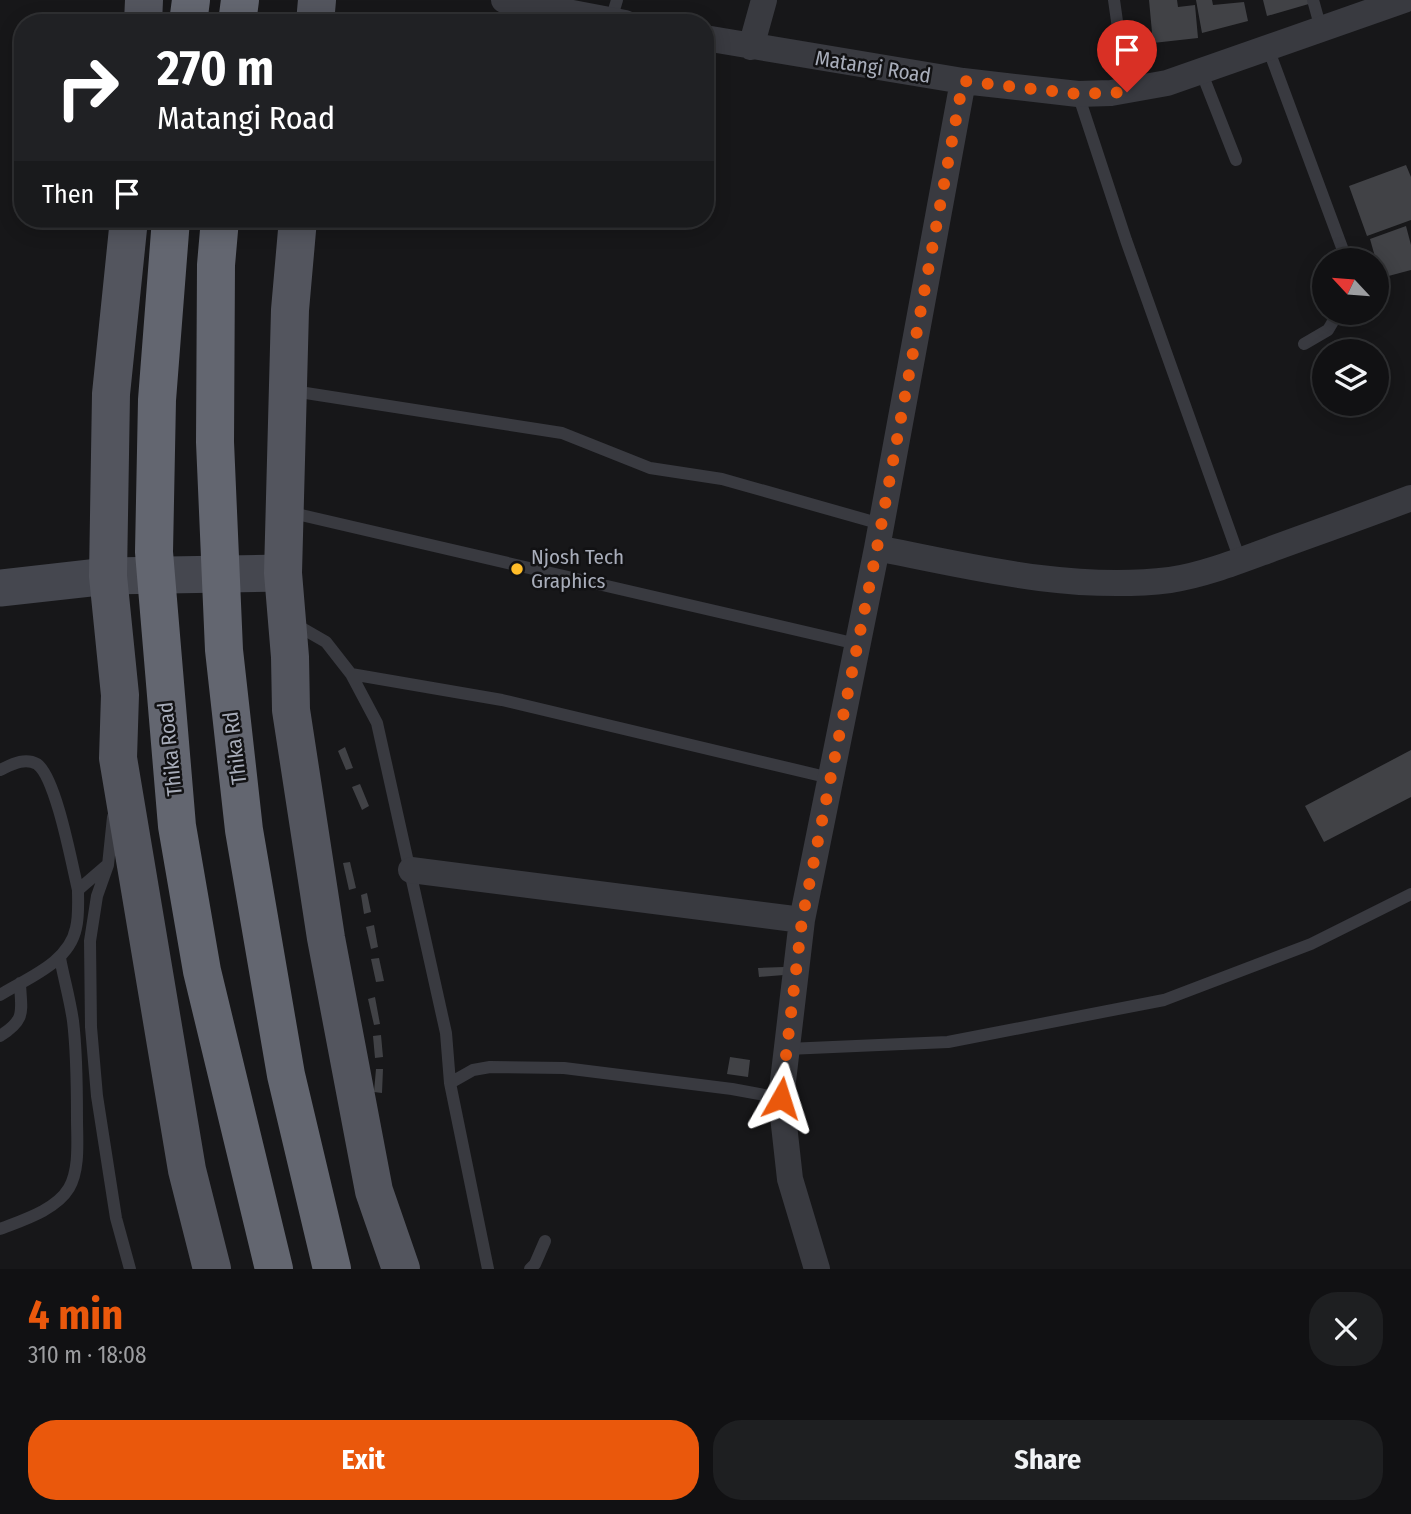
<!DOCTYPE html>
<html lang="en">
<head>
<meta charset="utf-8">
<style>
  body { margin:0; font-family:"Fira Sans Condensed",sans-serif; background:#1e1f21; color:#f1f3f6; height:100vh; display:flex; flex-direction:column; font-size:26px; white-space:nowrap }
  * { box-sizing:border-box; margin:0 }
  p { font-size:23px; color:#9c9da0 }
  .icon { flex:none; width:38px; height:38px; fill:none; stroke:currentColor; stroke-width:2; stroke-linecap:round; stroke-linejoin:round }
  .map { position:relative; height:1269px; overflow:hidden }
  .drawer { display:flex; flex-direction:column; background:#111113; flex:1 }
  .drawer>* { flex:none }
  .banner { position:absolute; left:14px; top:14px; width:700px; height:214px; border-radius:28px; box-shadow:0 4px 18px #0003,0 0 0 2px #303133; background:#202124; color:#fff; overflow:hidden }
  .needle { width:46px; rotate:296deg }
  .controls { position:absolute; left:1312px; top:248px; display:grid; gap:14px }
  .controls a { display:grid; place-items:center; width:77px; height:77px; border-radius:50%; background:#111113; box-shadow:0 4px 18px #0003,0 0 0 2px #303133; font-size:35px }
  .pin { position:absolute; display:grid; place-items:center; width:60px; height:60px; color:#fff; margin:-72px -30px; border-radius:50% 50% 50% 0; rotate:-45deg; box-shadow:0 0 7px #0007 }
  .pin .icon { rotate:45deg }
  .me { position:absolute; width:77px; margin:-38px; rotate:6deg; stroke-linejoin:round; filter:drop-shadow(0 0 5px #0008) }
  .turn { display:flex; align-items:center; gap:24px; height:147px; padding:0 28px; font-size:32px }
  .turn .icon { width:91px; height:91px; stroke-width:2.5 }
  .turn b { display:block; font-size:49px; line-height:60px }
  .then { display:flex; align-items:center; height:66px; padding:0 28px; background:#0003; gap:14px; font-size:26px }
  .round { display:grid; place-items:center; flex:none; width:74px; height:74px; border-radius:28px; background:#1e1f21 }
  .summary { display:flex; align-items:center; justify-content:space-between; height:119px; padding:0 28px }
  h1 { font-size:42px; font-weight:700; line-height:52px; color:#ea580c }
  .button { display:flex; gap:14px; margin-top:auto; padding:14px 28px }
  .button a { flex:1; height:80px; border-radius:28px; background:#ea580c; color:#fff; font-size:28px; font-weight:700; line-height:80px; text-align:center }
  .button a+a { background:#1e1f21; color:#f1f3f6 }
  .map>svg:first-child { display:block }
  .building { fill:#414246 }
  .lines { fill:none; stroke-linecap:round; stroke-linejoin:round }
  .lane { stroke:#393a40; stroke-width:12 }
  .street { stroke:#393a40; stroke-width:26 }
  .secondary { stroke:#45474f; stroke-width:37 }
  .primary { stroke:#53555e; stroke-width:38 }
  .highway { stroke:#636670; stroke-width:38 }
  .highway-bridge { stroke:#636670; stroke-width:38 }
  .route { stroke:#ea580c; stroke-width:12; stroke-dasharray:0 21.6 }
  .poi-dot { fill:#ffbd29; stroke:#121214; stroke-width:2.5 }
  .labels { text-anchor:middle; stroke-width:5; stroke-linejoin:round; paint-order:stroke }
  .street-label { font-size:21px; fill:#a8adba; stroke:#121214 }
  .poi-label { font-size:21px; fill:#a8adba; stroke:#121214; text-anchor:start }
</style>
</head>
<body>
<div class="map">
<svg width="1411" height="1269" viewBox="0 0 1411 1269">
  <rect width="100%" height="100%" fill="#171719"/>
  <!-- building -->
  <path class="building" d="M1149,0H1177L1178,7L1195,5L1198,38L1153,43Z
    M1196,0H1212L1213,5L1244,2L1248,21L1202,33Z
    M1263,0H1319V1L1267,16Z
    M1406,165L1411,177V220L1367,236L1349,186Z
    M1406,226L1411,245V270L1381,278L1370,239Z
    M345,747L353,768L346,770L338,751Z
    M1411,750V797L1324,842L1305,806Z
    M360,784L369,806L362,810L352,787Z
    M350,862L356,888L349,890L343,863Z
    M367,893L371,912L364,914L361,895Z
    M374,925L378,947L371,949L366,927Z
    M379,958L384,981L376,982L371,959Z
    M784,967V975L759,977L758,968Z
    M375,997L380,1024L374,1025L368,999Z
    M381,1035L383,1057L375,1058L373,1036Z
    M730,1057L750,1060L748,1077L727,1074Z
    M376,1069H383L382,1093L374,1092Z"/>
  <g class="lines">
    <!-- lane -->
    <path class="lane" d="M1114,0L1127,92
      M1313,0L1321,29
      M611,20L617,0
      M1268,48L1347,261
      M1201,71L1236,160
      M1078,94L1126,240L1240,560
      M1304,344L1328,330L1338,313
      M293,391L562,433L650,468L722,479L881,524
      M288,512L857,644
      M293,623L326,642L351,674L377,723L446,1033L450,1083L488,1269
      M351,674L502,700L830,778
      M0,770C11,765 24,757 37,764C56,777 72,865 78,890
      M113,817L108,865L97,896L90,941L91,1027L97,1096L116,1218L130,1269
      M0,995C27,978 69,963 76,928C79,916 78,902 78,890L107,865
      M0,1036C27,1019 21,1011 20,983
      M787,1049L948,1042L1164,1000L1311,944L1411,894
      M450,1083L473,1070L490,1067L564,1068L732,1089L781,1098
      M0,1229C23,1220 56,1210 69,1188C80,1169 77,1140 77,1119C77,1086 77,1054 73,1021C70,1000 64,979 60,958
      M530,1269L535,1264L545,1241"/>
    <!-- street -->
    <path class="street" d="M504,0L625,23
      M705,38L963,81L1078,94L1111,93L1167,83L1404,0
      M751,47L764,0
      M877,548C972,567 1072,592 1170,580C1205,575 1244,559 1277,547C1321,531 1366,515 1411,498
      M411,870L802,920
      M817,1269L790,1179L781,1098L802,920L877,548L963,81"/>
    <!-- secondary -->
    <path class="secondary" d="M0,588L108,576L283,573"/>
    <!-- primary -->
    <path class="primary" d="M143,23L144,0
      M315,23L317,0
      M129,219L111,394L108,576L120,695L118,758L187,1170L212,1269
      M298,219L290,310L283,573L290,657L291,710L326,938L374,1191L401,1269"/>
    <!-- highway -->
    <path class="highway" d="M188,23L191,0
      M237,23L240,0"/>
    <!-- highway-bridge -->
    <path class="highway-bridge" d="M171,219L157,400L154,552L177,826L202,971L274,1269
      M220,219L216,265L215,442L224,650L244,830L286,1075L332,1269"/>
  </g>
  <g class="lines">
    <!-- route -->
    <path class="route" d="M781,1098L802,920L877,548L963,81L1078,94L1127,92"/>
  </g>
  <!-- markers -->
  <circle class="poi-dot" cx="517" cy="569" r="7"/>
  <g class="labels">
    <!-- street labels -->
    <g class="street-label">
      <text transform="translate(873 67) rotate(9)" y="7">Matangi Road</text>
      <text transform="translate(235 748) rotate(-97)" y="7">Thika Rd</text>
      <text transform="translate(170 749) rotate(-96)" y="7">Thika Road</text>
    </g>
    <!-- poi labels -->
    <g class="poi-label">
      <text x="531" y="564">Njosh Tech<tspan x="531" dy="24">Graphics</tspan></text>
    </g>
  </g>
</svg>
<div class="controls">
<a><svg class="needle" viewBox="-14 -14 28 28"><path d="M0-13l5 13h-10z" fill="#e53935"/><path d="M0 13l5-13h-10z" fill="#9c9da0"/></svg></a>
<a><svg class="icon" aria-label="layers" viewBox="0 0 24 24"><path d="M12 4l9 5-9 5-9-5zM3 14l9 5 9-5"/></svg></a>
</div>
<div class="pin" style="left:1127px;top:92px;background:#d93025"><svg class="icon" aria-label="arrive" viewBox="0 0 24 24"><path d="M6 21V4h12l-3 4 3 4H6"/></svg></div>
<svg class="me" style="left:781px;top:1098px" viewBox="-20 -20 40 40"><path d="M0-17L14 15 0 8-14 15z" fill="#ea580c" stroke="#fff" stroke-width="4"/></svg>
<div class="banner">
<div class="turn"><svg class="icon" aria-label="right" viewBox="0 0 24 24"><path d="M7 20v-9h11M14 6l5 5-5 5"/></svg><div><b>270 m</b>Matangi Road</div></div>
<div class="then">Then<svg class="icon" aria-label="arrive" viewBox="0 0 24 24"><path d="M6 21V4h12l-3 4 3 4H6"/></svg></div>
</div>
</div>
<section class="drawer">
<div class="summary"><div><h1>4 min</h1><p>310 m · 18:08</p></div><a class="round"><svg class="icon" aria-label="close" viewBox="0 0 24 24"><path d="M6 6l12 12M18 6L6 18"/></svg></a></div>
<div class="button"><a>Exit</a><a>Share</a></div>
</section>
</body>
</html>
